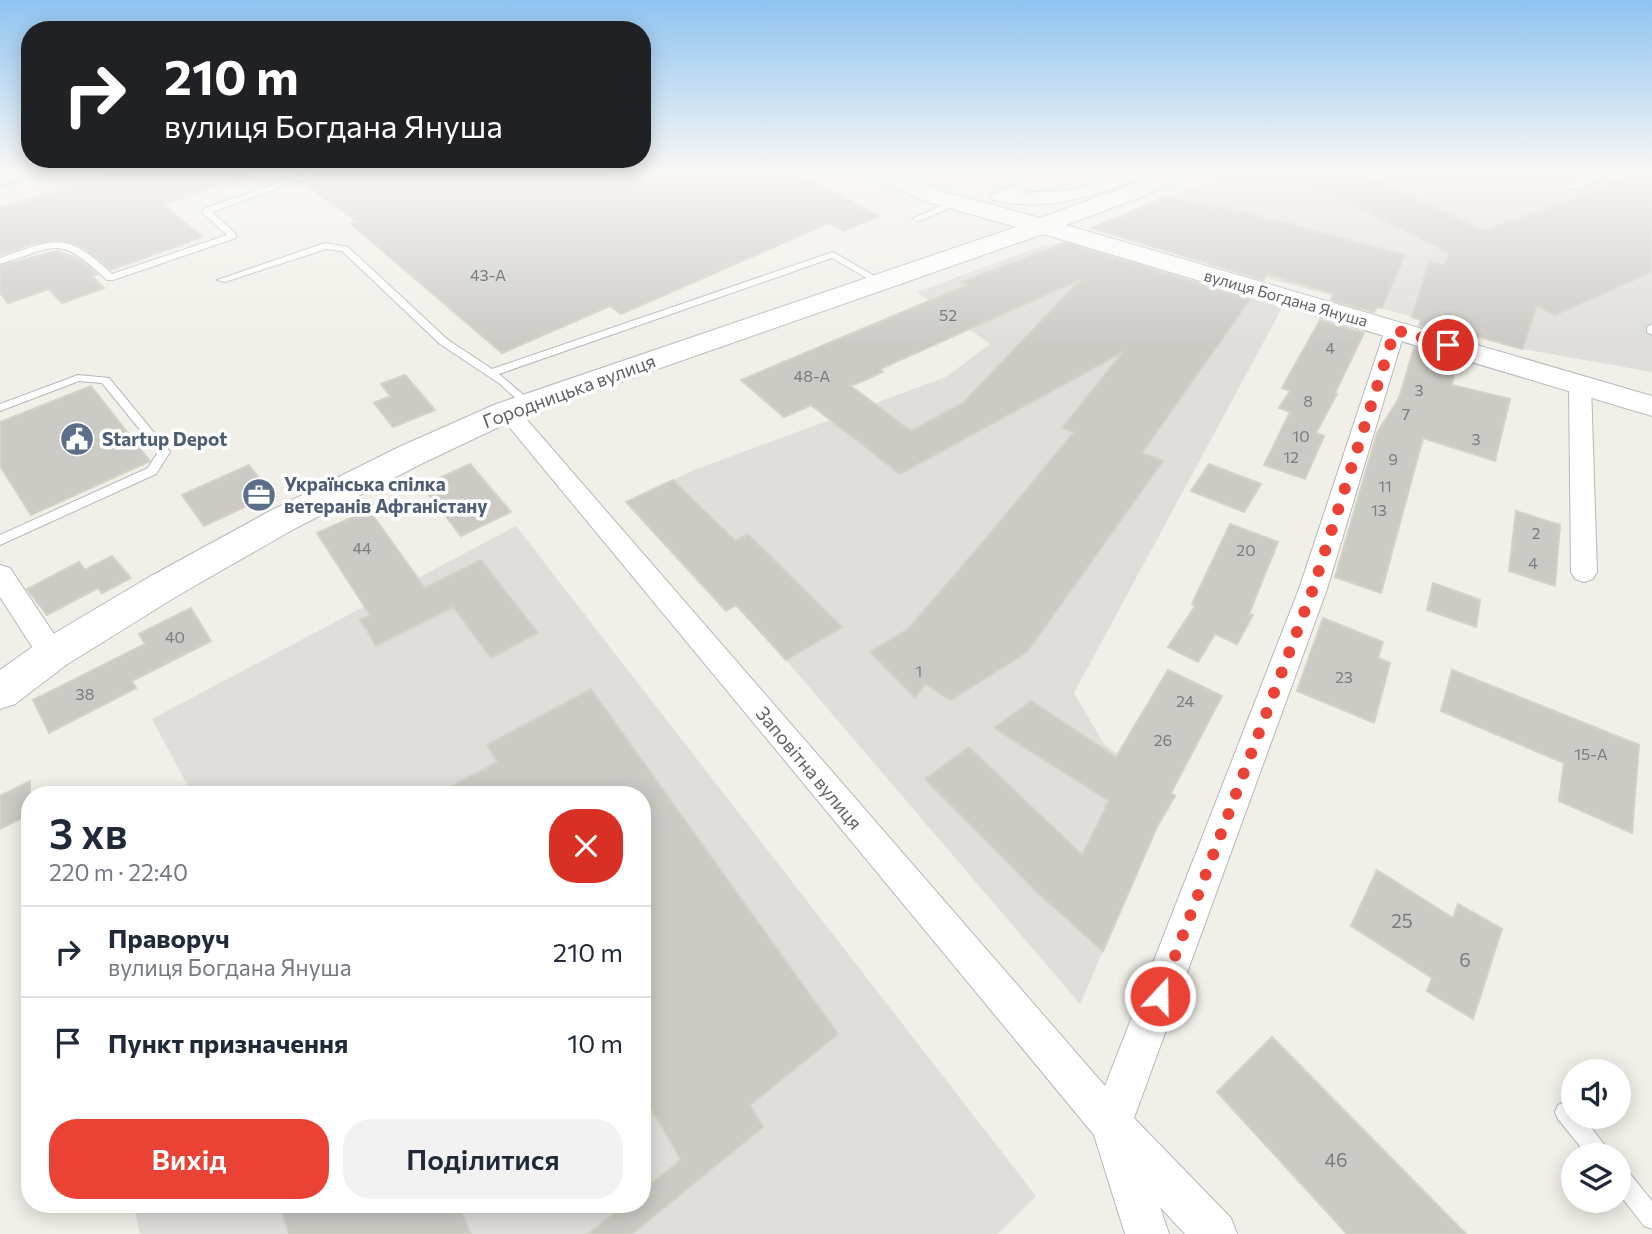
<!DOCTYPE html>
<html lang="uk">
<head>
<meta charset="utf-8">
<style>
  body { margin:0; font-family:Commissioner,sans-serif; background:#f2f2f3; color:#1f2937; height:100vh; display:flex; flex-direction:column; font-size:26px; white-space:nowrap }
  * { box-sizing:border-box; margin:0 }
  p { font-size:23px; color:#747a83 }
  .icon { flex:none; width:38px; height:38px; fill:none; stroke:currentColor; stroke-width:2; stroke-linecap:round; stroke-linejoin:round }
  .map { position:relative; flex:1; overflow:hidden }
  .drawer { position:absolute; left:21px; top:786px; width:630px; height:427px; display:flex; flex-direction:column; background:#fff; border-radius:28px; box-shadow:0 4px 18px #0003 }
  .drawer>* { flex:none }
  .top-card { position:absolute; left:21px; top:21px; width:630px; height:147px; border-radius:28px; box-shadow:0 4px 18px #0003; background:#202124; color:#fff; overflow:hidden }
  .fabs { position:absolute; left:1561px; top:1059px; display:grid; gap:14px }
  .fabs a { display:grid; place-items:center; width:70px; height:70px; border-radius:50%; background:#fff; box-shadow:0 4px 18px #0003; font-size:35px }
  .pin { position:absolute; display:grid; place-items:center; width:60px; height:60px; color:#fff; margin:-30px; border:4px solid #fff; border-radius:50%; box-shadow:0 2px 7px #0007 }
  .me { position:absolute; width:77px; margin:-38px; rotate:21deg; stroke-linejoin:round; filter:drop-shadow(0 0 5px #0008) }
  .turn { display:flex; align-items:center; gap:24px; height:147px; padding:0 28px; font-size:32px }
  .turn .icon { width:91px; height:91px; stroke-width:2.5 }
  .turn b { display:block; font-size:49px; line-height:60px }
  .round { display:grid; place-items:center; flex:none; width:74px; height:74px; border-radius:28px; background:#f2f2f3 }
  .summary { display:flex; align-items:center; justify-content:space-between; height:119px; padding:0 28px }
  h1 { font-size:42px; font-weight:600; line-height:52px }
  .cta { display:flex; gap:14px; margin-top:auto; padding:14px 28px }
  .cta a { flex:1; height:80px; border-radius:28px; background:#ea4335; color:#fff; font-size:28px; font-weight:600; line-height:80px; text-align:center }
  .cta a+a { background:#f2f2f3; color:#1f2937 }
  ul { padding:0; list-style:none }
  li { display:flex; align-items:center; gap:21px; height:91px; padding:0 28px; border-top:2px solid #e0e1e3 }
  li div { flex:1 }
  li b { display:block; font-size:26px }
  li em { font-style:normal }
  .map>svg:first-child { display:block }
  .industrial { fill:#e0deda }
  .building { fill:#cccac5; stroke:#d6d1c6; stroke-width:2; fill-rule:evenodd }
  .lines { fill:none; stroke-linecap:round; stroke-linejoin:round }
  .lane-casing { stroke:#b5b8bc; stroke-width:2 }
  .street-casing { stroke:#b5b8bc; stroke-width:2 }
  .secondary-casing { stroke:#b6babf; stroke-width:2 }
  .path { stroke:#9cc7a9; stroke-width:2.5; stroke-dasharray:4.5 2.5; stroke-linecap:butt }
  .lane { fill:#fff; fill-rule:evenodd }
  .street { fill:#fff; fill-rule:evenodd }
  .secondary { fill:#fff; fill-rule:evenodd }
  .route { stroke:#ea4335; stroke-width:12; stroke-dasharray:0 21.6 }
  .labels { text-anchor:middle; stroke-width:7; stroke-linejoin:round; paint-order:stroke }
  .number-label { font-size:16px; fill:#7a7d7f }
  .far-street-label { font-size:16px; fill:#5f6368; stroke:#fff }
  .street-label { font-size:19px; fill:#5f6368; stroke:#fff }
  .service-label { font-size:19px; font-weight:bold; fill:#4e5e75; stroke:#fff; text-anchor:start }
  .near-number-label { font-size:19px; fill:#7a7d7f }
</style>
</head>
<body>
<div class="map">
<svg width="1652" height="1234" viewBox="0 0 1652 1234">
  <rect width="100%" height="100%" fill="#f1efe8"/>
  <!-- industrial -->
  <path class="industrial" d="M1233,172H1652V372L1522,349L1406,315L1186,257L1092,228Z
    M1070,241L1282,308L1074,693L1104,744L1175,796L1157,827L1080,1004L786,660L736,606L726,611L626,503L694,470L946,377L990,344L917,292L1039,247Z
    M516,526L1036,1196L998,1234H140L133,1204H642V794H183L190,790L152,719Z"/>
  <!-- building -->
  <path class="building" d="M119,172H245L246,177L163,204L202,237L111,270L84,248L60,240L34,243L0,255V208Z
    M325,172H793L879,216L844,231L829,223L621,314L610,306L502,353L351,224L357,222L302,182Z
    M1289,172H1361L1485,231L1640,172H1652V272L1555,315L1537,306L1522,349L1462,332L1461,338L1419,325L1421,320L1412,317L1429,262L1444,266L1449,253Z
    M1170,195L1216,208L1219,205L1405,255L1382,308L1377,307L1374,312L1331,300L1334,294L1267,274L1263,280L1092,228Z
    M1065,243L1250,299L1142,453L1163,461L1027,652L951,700L925,684L915,698L870,652L908,629L977,549L1074,432L1062,428L1123,352L900,474L811,405L784,417L741,380L967,285L961,282ZM1081,279L963,403L911,431L851,386L883,372L880,369Z
    M57,251L76,258L89,267L97,275L92,276L104,288L62,303L49,289L8,303L0,293V266Z
    M1320,320L1364,333L1335,393L1337,394L1316,433L1324,436L1305,479L1264,465L1290,412L1279,408L1290,391L1282,388Z
    M1414,348L1457,360L1452,385L1510,399L1495,461L1423,438L1381,593L1335,577L1377,433L1399,398Z
    M405,375L435,410L393,427L374,403L390,396L381,384Z
    M91,386L150,461L31,515L0,466V422Z
    M470,464L511,512L461,536L422,486Z
    M1209,464L1261,484L1244,512L1191,491Z
    M249,465L272,494L204,526L182,495Z
    M673,480L735,541L748,534L842,627L786,660L736,605L726,611L626,502Z
    M369,510L425,588L481,560L538,633L491,658L453,607L376,646L360,620L370,615L317,533Z
    M1516,511L1560,525L1555,586L1509,571Z
    M1230,524L1278,542L1249,614L1253,615L1237,644L1215,634L1198,662L1168,647L1195,606L1192,604Z
    M112,556L131,578L102,593L98,588L47,615L27,589L79,562L85,570Z
    M1433,583L1480,600L1476,627L1427,610Z
    M191,608L211,641L132,681L136,688L49,733L33,700L145,644L139,634Z
    M1323,618L1383,642L1378,658L1390,663L1374,723L1297,691Z
    M1168,670L1222,696L1171,793L1175,796L1157,827L1103,951L1039,894L925,779L969,747L1082,855L1109,801L994,728L1031,701L1116,757Z
    M1452,670L1639,745L1632,833L1559,801L1564,763L1441,711Z
    M591,689L838,1034L750,1105L763,1127L632,1234H588L626,1204H642V1191L681,1160L642,1093V794H437L497,762L487,745Z
    M30,781V814L0,829V796Z
    M1377,870L1453,918L1458,904L1502,929L1473,1019L1427,991L1432,978L1351,926Z
    M1272,1037L1336,1102L1466,1234H1347L1217,1092Z
    M279,1204H458L471,1234H289Z"/>
  <g class="lines">
    <!-- lane casing -->
    <g class="lane-casing">
      <path id="lane" d="M75,172H83L87,176L80,178Z
        M311,172H322L212,212L236,234V238L113,280H107C57,234 59,246 0,264V258C56,238 66,231 112,274L227,235L203,213V209Z
        M1603,172H1613L1574,189L1567,187Z
        M954,200L958,203L957,205L919,221L912,219Z
        M325,243L348,247L448,340L492,369L833,252L885,282L877,284L832,258L499,374L532,402V406H524L500,384L440,344L342,251L326,249L225,282L217,280Z
        M1652,324V335L1647,332V327Z
        M78,375L109,378L170,452L156,474L0,545V535L148,468L158,452L102,383L79,381L0,411V404Z
        M1565,1102L1572,1105L1573,1116H1582L1607,1148L1610,1155H1587L1558,1119L1555,1112L1558,1105Z
        M1619,1167L1627,1170L1652,1201V1229L1644,1226L1619,1194Z"/>
    </g>
    <!-- street casing -->
    <g class="street-casing">
      <path id="street" d="M1039,172H1059L1019,193L1072,190L1128,172H1150L1148,175C1099,195 1046,213 993,200L990,196Z
        M1395,324L1402,326L1405,330L1327,589L1134,1118L1231,1218L1237,1234H1185L1160,1207L1169,1234H1125L1094,1135L496,411L499,406H515L1105,1086L1299,589L1385,330L1388,326Z
        M1580,378L1588,380L1591,385L1597,572L1593,579L1584,582L1575,579L1571,572L1569,385L1572,380Z
        M0,565L10,568L62,646L66,654L62,662L52,665L42,662L0,597Z"/>
    </g>
    <!-- secondary casing -->
    <g class="secondary-casing">
      <path id="secondary" d="M865,172H894L945,192L1040,218L1128,186L1158,172H1186L1183,177L1144,196L1066,225L1652,396V416L1043,234L518,418L423,463L294,529L177,596L66,665L15,704L0,709V670L38,643L151,576L270,511L399,447L496,404L1016,227L928,202L868,177Z"/>
    </g>
    <!-- path -->
    <path class="path" d="M0,186L49,172"/>
    <!-- lane -->
    <use href="#lane" class="lane"/>
    <!-- street -->
    <use href="#street" class="street"/>
    <!-- secondary -->
    <use href="#secondary" class="secondary"/>
  </g>
  <!-- sky -->
  <linearGradient id="sky" x2="0" y2="1"><stop stop-color="#8fc3f1"/><stop offset="0.5" stop-color="#f9f8f5"/><stop offset="1" stop-color="#f9f8f5" stop-opacity="0"/></linearGradient>
  <rect width="1652" height="344" fill="url(#sky)"/>
  <g class="lines">
    <!-- route -->
    <path class="route" d="M1160,996L1313,589L1395,330L1448,345"/>
  </g>
  <!-- icons -->
  <defs>
    <g id="civic-disc" transform="scale(1.75)"><circle r="9.5" fill="#5c6f8a" stroke="#fff"/><path d="M-.6-6.5H3V-4.5H.6V-3L4-1V1h2V6H-6V1h2V-1L-.6-3ZM-1.2 2.5V6h2.4V2.5Z" fill="#fff"/></g>
    <g id="office-disc" transform="scale(1.75)"><circle r="9.5" fill="#5c6f8a" stroke="#fff"/><path d="M-6-3h4V-5.5h4V-3h4V5H-6ZM-1-4.5V-3h2v-1.5ZM-6 0V1H6V0Z" fill="#fff"/></g>
  </defs>
  <g fill-rule="evenodd">
    <use href="#civic-disc" x="77" y="439"/>
    <use href="#office-disc" x="259" y="495"/>
  </g>
  <g class="labels">
    <!-- number labels -->
    <g class="number-label">
      <text x="488" y="281">43-А</text>
      <text x="948" y="321">52</text>
      <text x="1330" y="354">4</text>
      <text x="812" y="382">48-А</text>
      <text x="1419" y="396">3</text>
      <text x="1308" y="407">8</text>
      <text x="1406" y="420">7</text>
      <text x="1301" y="442">10</text>
      <text x="1476" y="445">3</text>
      <text x="1291" y="463">12</text>
      <text x="1393" y="465">9</text>
      <text x="1385" y="492">11</text>
      <text x="1379" y="516">13</text>
      <text x="1536" y="539">2</text>
      <text x="362" y="554">44</text>
      <text x="1246" y="556">20</text>
      <text x="1533" y="569">4</text>
      <text x="175" y="643">40</text>
      <text x="919" y="677">1</text>
      <text x="1344" y="683">23</text>
      <text x="85" y="700">38</text>
      <text x="1185" y="707">24</text>
      <text x="1163" y="746">26</text>
      <text x="1591" y="760">15-А</text>
    </g>
    <!-- far-street labels -->
    <g class="far-street-label">
      <text transform="translate(1286 298) rotate(16)" y="6">вулиця Богдана Януша</text>
    </g>
    <!-- street labels -->
    <g class="street-label">
      <text transform="translate(569 391) rotate(-20)" y="7">Городницька вулиця</text>
      <text transform="translate(809 768) rotate(50)" y="7">Заповітна вулиця</text>
    </g>
    <!-- service labels -->
    <g class="service-label">
      <text x="102" y="446">Startup Depot</text>
      <text x="284" y="491">Українська спілка<tspan x="284" dy="22">ветеранів Афганістану</tspan></text>
    </g>
    <!-- near-number labels -->
    <g class="near-number-label">
      <text x="1402" y="928">25</text>
      <text x="1465" y="967">6</text>
      <text x="1336" y="1167">46</text>
    </g>
  </g>
</svg>
<div class="fabs">
<a><svg class="icon" aria-label="sound" viewBox="0 0 24 24"><path d="M4 9h4l5-4v14l-5-4H4zM17 9q2 3 0 6"/></svg></a>
<a><svg class="icon" aria-label="layers" viewBox="0 0 24 24"><path d="M12 4l9 5-9 5-9-5zM3 14l9 5 9-5"/></svg></a>
</div>
<div class="pin" style="left:1448px;top:345px;background:#d93025"><svg class="icon" aria-label="arrive" viewBox="0 0 24 24"><path d="M6 21V4h12l-3 4 3 4H6"/></svg></div>
<svg class="me" style="left:1160px;top:996px" viewBox="-20 -20 40 40"><circle r="17" fill="#ea4335" stroke="#fff" stroke-width="3"/><path d="M0-11L8 9 0 5-8 9z" fill="#fff"/></svg>
<div class="top-card">
<div class="turn"><svg class="icon" aria-label="right" viewBox="0 0 24 24"><path d="M7 20v-9h11M14 6l5 5-5 5"/></svg><div><b>210 m</b>вулиця Богдана Януша</div></div>
</div>
<section class="drawer">
<div class="summary"><div><h1>3 хв</h1><p>220 m · 22:40</p></div><a class="round" style="background:#d93025;color:#fff"><svg class="icon" aria-label="close" viewBox="0 0 24 24"><path d="M6 6l12 12M18 6L6 18"/></svg></a></div>
<ul>
<li><svg class="icon" aria-label="right" viewBox="0 0 24 24"><path d="M7 20v-9h11M14 6l5 5-5 5"/></svg><div><b>Праворуч</b><p>вулиця Богдана Януша</p></div><em>210 m</em></li>
<li><svg class="icon" aria-label="arrive" viewBox="0 0 24 24"><path d="M6 21V4h12l-3 4 3 4H6"/></svg><div><b>Пункт призначення</b></div><em>10 m</em></li>
</ul>
<div class="cta"><a>Вихід</a><a>Поділитися</a></div>
</section>
</div>
</body>
</html>
